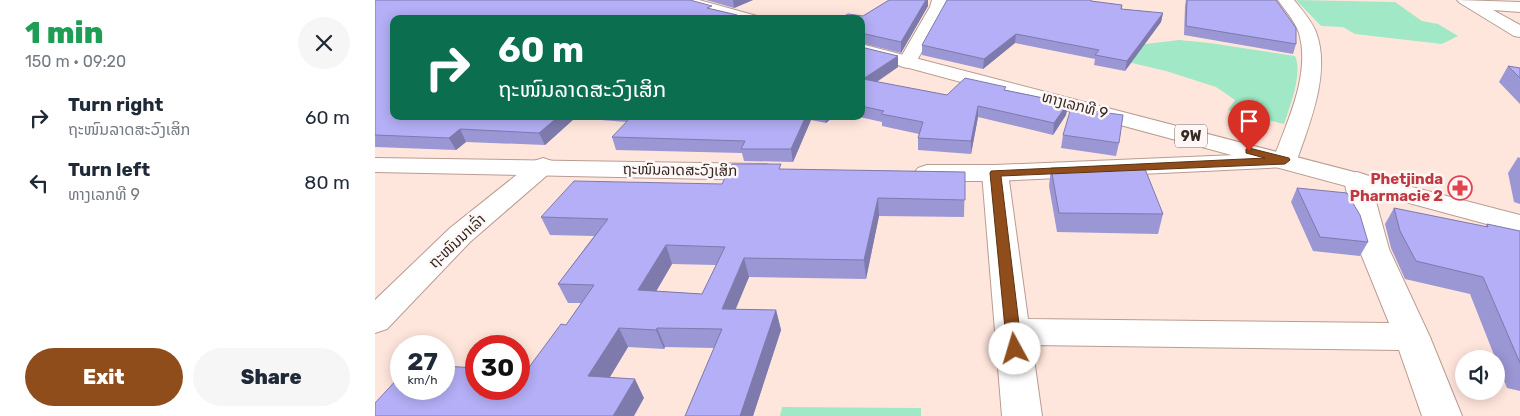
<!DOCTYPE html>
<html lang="en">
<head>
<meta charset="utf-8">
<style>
  body { margin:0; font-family:Rubik,"Noto Sans Lao",sans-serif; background:#f6f6f7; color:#1f2937; height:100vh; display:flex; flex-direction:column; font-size:19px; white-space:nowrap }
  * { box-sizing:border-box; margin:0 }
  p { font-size:16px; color:#747a83 }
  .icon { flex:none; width:28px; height:28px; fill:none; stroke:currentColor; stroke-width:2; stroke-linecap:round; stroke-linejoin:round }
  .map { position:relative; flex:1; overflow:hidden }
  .details { display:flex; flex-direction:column; background:#fff; width:375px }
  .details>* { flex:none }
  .banner { position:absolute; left:15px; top:15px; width:475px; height:105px; border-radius:10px; box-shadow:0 2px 12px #0003; background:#0b6e4f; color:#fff; overflow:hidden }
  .tools { position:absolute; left:1080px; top:350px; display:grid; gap:10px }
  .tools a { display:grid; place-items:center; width:50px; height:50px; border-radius:50%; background:#fff; box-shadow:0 2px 12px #0003; font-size:25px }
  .speed { position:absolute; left:15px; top:335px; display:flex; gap:10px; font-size:25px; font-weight:700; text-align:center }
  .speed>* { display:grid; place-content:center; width:65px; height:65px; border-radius:50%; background:#fff; box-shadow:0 2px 12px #0003; line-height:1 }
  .speed small { font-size:12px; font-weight:400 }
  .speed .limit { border:8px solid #d22; background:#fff; color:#111 }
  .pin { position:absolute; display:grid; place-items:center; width:42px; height:42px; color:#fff; margin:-51px -21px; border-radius:50% 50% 50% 0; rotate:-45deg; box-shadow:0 0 5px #0007 }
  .pin .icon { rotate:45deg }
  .me { position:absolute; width:55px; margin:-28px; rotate:354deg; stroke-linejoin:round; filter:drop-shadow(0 0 4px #0008) }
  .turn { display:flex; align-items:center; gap:18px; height:105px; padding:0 25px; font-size:22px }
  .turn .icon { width:65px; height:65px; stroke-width:2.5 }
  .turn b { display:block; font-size:35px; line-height:42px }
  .round { display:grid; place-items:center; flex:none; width:52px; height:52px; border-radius:26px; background:#f6f6f7 }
  .summary { display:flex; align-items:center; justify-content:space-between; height:85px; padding:0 25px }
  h1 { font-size:30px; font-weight:800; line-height:38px; color:#1e9e55 }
  .primary-button { display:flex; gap:10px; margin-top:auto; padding:10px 25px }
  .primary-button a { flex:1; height:58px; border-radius:30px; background:#8f4d1b; color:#fff; font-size:20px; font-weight:800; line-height:58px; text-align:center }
  .primary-button a+a { background:#f6f6f7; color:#1f2937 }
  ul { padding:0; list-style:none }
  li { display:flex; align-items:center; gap:15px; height:65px; padding:0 25px }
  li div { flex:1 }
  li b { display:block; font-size:19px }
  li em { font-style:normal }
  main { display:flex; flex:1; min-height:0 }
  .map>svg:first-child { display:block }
  .green { fill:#a1e8c6 }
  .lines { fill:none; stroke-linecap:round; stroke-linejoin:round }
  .minor-casing { stroke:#b99c91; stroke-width:2 }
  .tertiary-casing { stroke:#b99c91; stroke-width:2 }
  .primary-casing { stroke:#b99c91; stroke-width:2 }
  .minor { fill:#fff; fill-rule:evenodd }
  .tertiary { fill:#fff; fill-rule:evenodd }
  .primary { fill:#fff; fill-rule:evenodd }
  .wall { fill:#9b96d4; fill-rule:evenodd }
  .shaded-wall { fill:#7e7aac }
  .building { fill:#b4aff6; stroke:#7e7aac; fill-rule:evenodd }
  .route { fill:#8f4d1b; stroke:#5d3212 }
  .labels { text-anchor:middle; stroke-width:5; stroke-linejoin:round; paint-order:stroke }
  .shield { fill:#fef7f5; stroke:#716663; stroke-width:1 }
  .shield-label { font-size:14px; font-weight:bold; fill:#342824 }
  .street-label { font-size:15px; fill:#342824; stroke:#fef7f5 }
  .health-label { font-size:15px; font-weight:bold; fill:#be3a42; stroke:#fef7f5; text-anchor:end }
</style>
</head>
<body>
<main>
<section class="details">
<div class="summary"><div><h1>1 min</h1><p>150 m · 09:20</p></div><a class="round"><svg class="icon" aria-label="close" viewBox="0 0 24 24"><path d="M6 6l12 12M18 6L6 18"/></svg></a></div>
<ul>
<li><svg class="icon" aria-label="right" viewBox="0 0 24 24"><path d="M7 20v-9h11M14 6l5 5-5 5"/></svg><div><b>Turn right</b><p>ຖະໜົນລາດສະວົງເສິກ</p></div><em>60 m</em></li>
<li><svg class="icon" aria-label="left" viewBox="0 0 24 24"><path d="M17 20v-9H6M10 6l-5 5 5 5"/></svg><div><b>Turn left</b><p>ທາງເລກທີ 9</p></div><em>80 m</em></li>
</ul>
<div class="primary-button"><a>Exit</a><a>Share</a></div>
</section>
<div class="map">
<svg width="1145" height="416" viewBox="0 0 1145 416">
  <rect width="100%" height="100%" fill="#ffe6dd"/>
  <!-- green -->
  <path class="green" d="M921,0L1020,2L1047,21L1063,24L1083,36L1067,44L980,34L968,27L946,26Z
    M804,40L835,43L920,56C928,73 915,106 909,124L853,110L860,100L841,87L791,71L740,59L762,45Z
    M407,407L546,408V416H405Z"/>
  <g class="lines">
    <!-- minor casing -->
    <g class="minor-casing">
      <path id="minor" d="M557,0H573L571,7L539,66L532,68L525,66L523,62L555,7Z
        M903,0H919C927,10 936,20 941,32C956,72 935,122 922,160L919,165L910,167L901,165L898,160C912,122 936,74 924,33C920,21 910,10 903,0Z
        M1082,0L1145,2V12L1118,10L1145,25V37L1139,36L1085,3Z
        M168,158L177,161L181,166L177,171L95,242L12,329L0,333V300L75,228L159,161Z
        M620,165L629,168L633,173L653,319L1014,323L984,249L969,180L973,175L982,172L991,175L995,180L1014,249L1055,337L1087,416H1047L1024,350L657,345L667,416H627L607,173L611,168Z"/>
    </g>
    <!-- tertiary casing -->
    <g class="tertiary-casing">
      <path id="tertiary" d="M910,153L919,155L922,160L919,165L910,167L620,181H552L543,178L539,173L543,168L552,165H620Z
        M0,158L391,164L400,167L404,172L400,177L391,180L0,172Z"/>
    </g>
    <!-- primary casing -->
    <g class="primary-casing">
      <path id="primary" d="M299,0H324L382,16L384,19H357L302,3Z
        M486,44L1145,215V233L486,55Z"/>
    </g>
    <!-- minor -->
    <use href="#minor" class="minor"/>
    <!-- tertiary -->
    <use href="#tertiary" class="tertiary"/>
    <!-- primary -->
    <use href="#primary" class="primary"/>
  </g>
  <!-- wall -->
  <path class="wall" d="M0,0L338,9L362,15V18L19,116H459L451,123L436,120L418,162L369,161L367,153L241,150L237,137L252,122L200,118L170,145L91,142L81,150L0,147Z
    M331,0H378L359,8Z
    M514,0H553V6L526,53L486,43V19L488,16Z
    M811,0H901L921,44L918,54L809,35L810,6Z
    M716,1L747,5V9L788,13L786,22L750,71L719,65L720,59L640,43L608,69L547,55V45Z
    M486,47L523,56V67L502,82L572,95L631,90L693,103L691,115L678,135L603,117L596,154L543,150V138L544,134L507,126V122L480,116H486Z
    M1133,66L1145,68V104L1124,82Z
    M688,135L744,143L741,156L686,148Z
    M1143,157L1145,158V204L1139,202L1133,173Z
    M676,168L788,214L783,234L682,232L674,186Z
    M407,169L590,172L589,217L504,216L491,279L374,277L360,309L401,310L406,330L378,416H310L339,348L290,347L289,349L253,347L235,377L269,398L26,389L152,370L191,325L206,303H193L183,284L219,236L175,235L166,217L347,184ZM297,264L341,265L327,294L281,291Z
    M922,188L993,242L985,256L938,251L916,202Z
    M1019,208L1110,227L1112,224L1145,231V391L1132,388L1095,294L1030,279L1016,248L1010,224Z"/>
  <!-- shaded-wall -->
  <path class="shaded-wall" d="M358,0H378L359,8Z
    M551,0H553V6L526,53V42Z
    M788,13L786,22L750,71L752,61Z
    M641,34L640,43L608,69L609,59Z
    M523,56V67L489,90L488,79Z
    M693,103L691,115L678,135L679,123Z
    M603,106V117L596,154V141Z
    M184,116H200V118L170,145L164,133Z
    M431,116H436V120L418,162L416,149Z
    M450,116H459L451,123Z
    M85,129L91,142L81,150L74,138Z
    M503,198L504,216L491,279L489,260Z
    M291,245L297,264L271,309L263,290Z
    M369,258L374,277L353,328L347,309Z
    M401,310L406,330L378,416H365Z
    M244,328L253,347L224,395L213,376Z
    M282,328L290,347L289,349L281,330Z
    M260,379L269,398L259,416H238Z"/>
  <!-- building -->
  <path class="building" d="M0,0H315L337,6L332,8L362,15L358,17L366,19H19V116H184L164,133L85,129L74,138L0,135Z
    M514,0H551L526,42L486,33V19H464L473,14L488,16Z
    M572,0H716V1L747,5L746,9L788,13L752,61L720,55L724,50L641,34L609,59L547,45Z
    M812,0H901L921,28V44L811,26Z
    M486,47L523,56L488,79L572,95L590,78L631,87L629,90L693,103L679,123L603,106L596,141L543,138L548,122L506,114L509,111L486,106Z
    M1133,66L1145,68V78Z
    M696,108L748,115L744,143L688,135Z
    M257,116H431L416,149H366L370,141L237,137Z
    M357,164H406L404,169L590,172V200L503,198L489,260L369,258L347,309L401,310L365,416H310L347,329L282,328L281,330L244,328L213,376L260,379L238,416H0V403L26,375V389H69V366L101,368V389H144V370H152L186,324L191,325L219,285L183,284L233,219L166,217L199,181L347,184ZM291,245L350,247L327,294L263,290Z
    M676,168L770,169L788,214L684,213Z
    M922,188L972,193L985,215L993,242L945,237Z
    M1019,208L1113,227L1112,224L1145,231V363L1108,277L1041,261L1025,231Z"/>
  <!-- route -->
  <path class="route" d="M874,148L914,158L915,160L910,164L626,176L647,349L645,353L640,355L634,353L632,349L615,173L616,171L890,158L871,153V149Z"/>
  <!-- icons -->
  <defs>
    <g id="pharmacy-ring" transform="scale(1.25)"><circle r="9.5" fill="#fef7f5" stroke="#e0444e" stroke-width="1.5"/><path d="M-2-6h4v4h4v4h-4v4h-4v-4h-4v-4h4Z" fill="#e0444e"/></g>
  </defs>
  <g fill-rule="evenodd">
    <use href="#pharmacy-ring" x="1085" y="188"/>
  </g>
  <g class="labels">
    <!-- shield labels -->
    <rect class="shield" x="800" y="124.5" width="32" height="23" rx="4"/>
    <g class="shield-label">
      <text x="816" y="141">9W</text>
    </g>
    <!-- street labels -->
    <g class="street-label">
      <text transform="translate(700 105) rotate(15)" y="5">ທາງເລກທີ 9</text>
      <text transform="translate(305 170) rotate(1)" y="5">ຖະໜົນລາດສະວົງເສິກ</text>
      <text transform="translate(82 241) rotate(-43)" y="5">ຖະໜົນນາເລົ່າ</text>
    </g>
    <!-- health labels -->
    <g class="health-label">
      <text x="1068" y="184">Phetjinda<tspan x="1068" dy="17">Pharmacie 2</tspan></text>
    </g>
  </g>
</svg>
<div class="tools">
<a><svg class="icon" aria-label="sound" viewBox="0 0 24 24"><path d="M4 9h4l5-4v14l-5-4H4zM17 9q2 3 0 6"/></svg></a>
</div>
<div class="speed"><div>27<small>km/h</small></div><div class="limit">30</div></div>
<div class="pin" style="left:874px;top:151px;background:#d93025"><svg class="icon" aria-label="arrive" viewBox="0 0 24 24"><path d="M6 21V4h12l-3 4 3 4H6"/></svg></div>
<svg class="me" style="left:640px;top:349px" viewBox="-20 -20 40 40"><circle r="19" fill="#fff"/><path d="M0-13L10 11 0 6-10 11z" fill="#8f4d1b"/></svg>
<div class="banner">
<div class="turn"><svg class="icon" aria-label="right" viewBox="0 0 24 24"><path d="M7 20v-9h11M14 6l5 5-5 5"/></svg><div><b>60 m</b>ຖະໜົນລາດສະວົງເສິກ</div></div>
</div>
</div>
</main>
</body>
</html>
